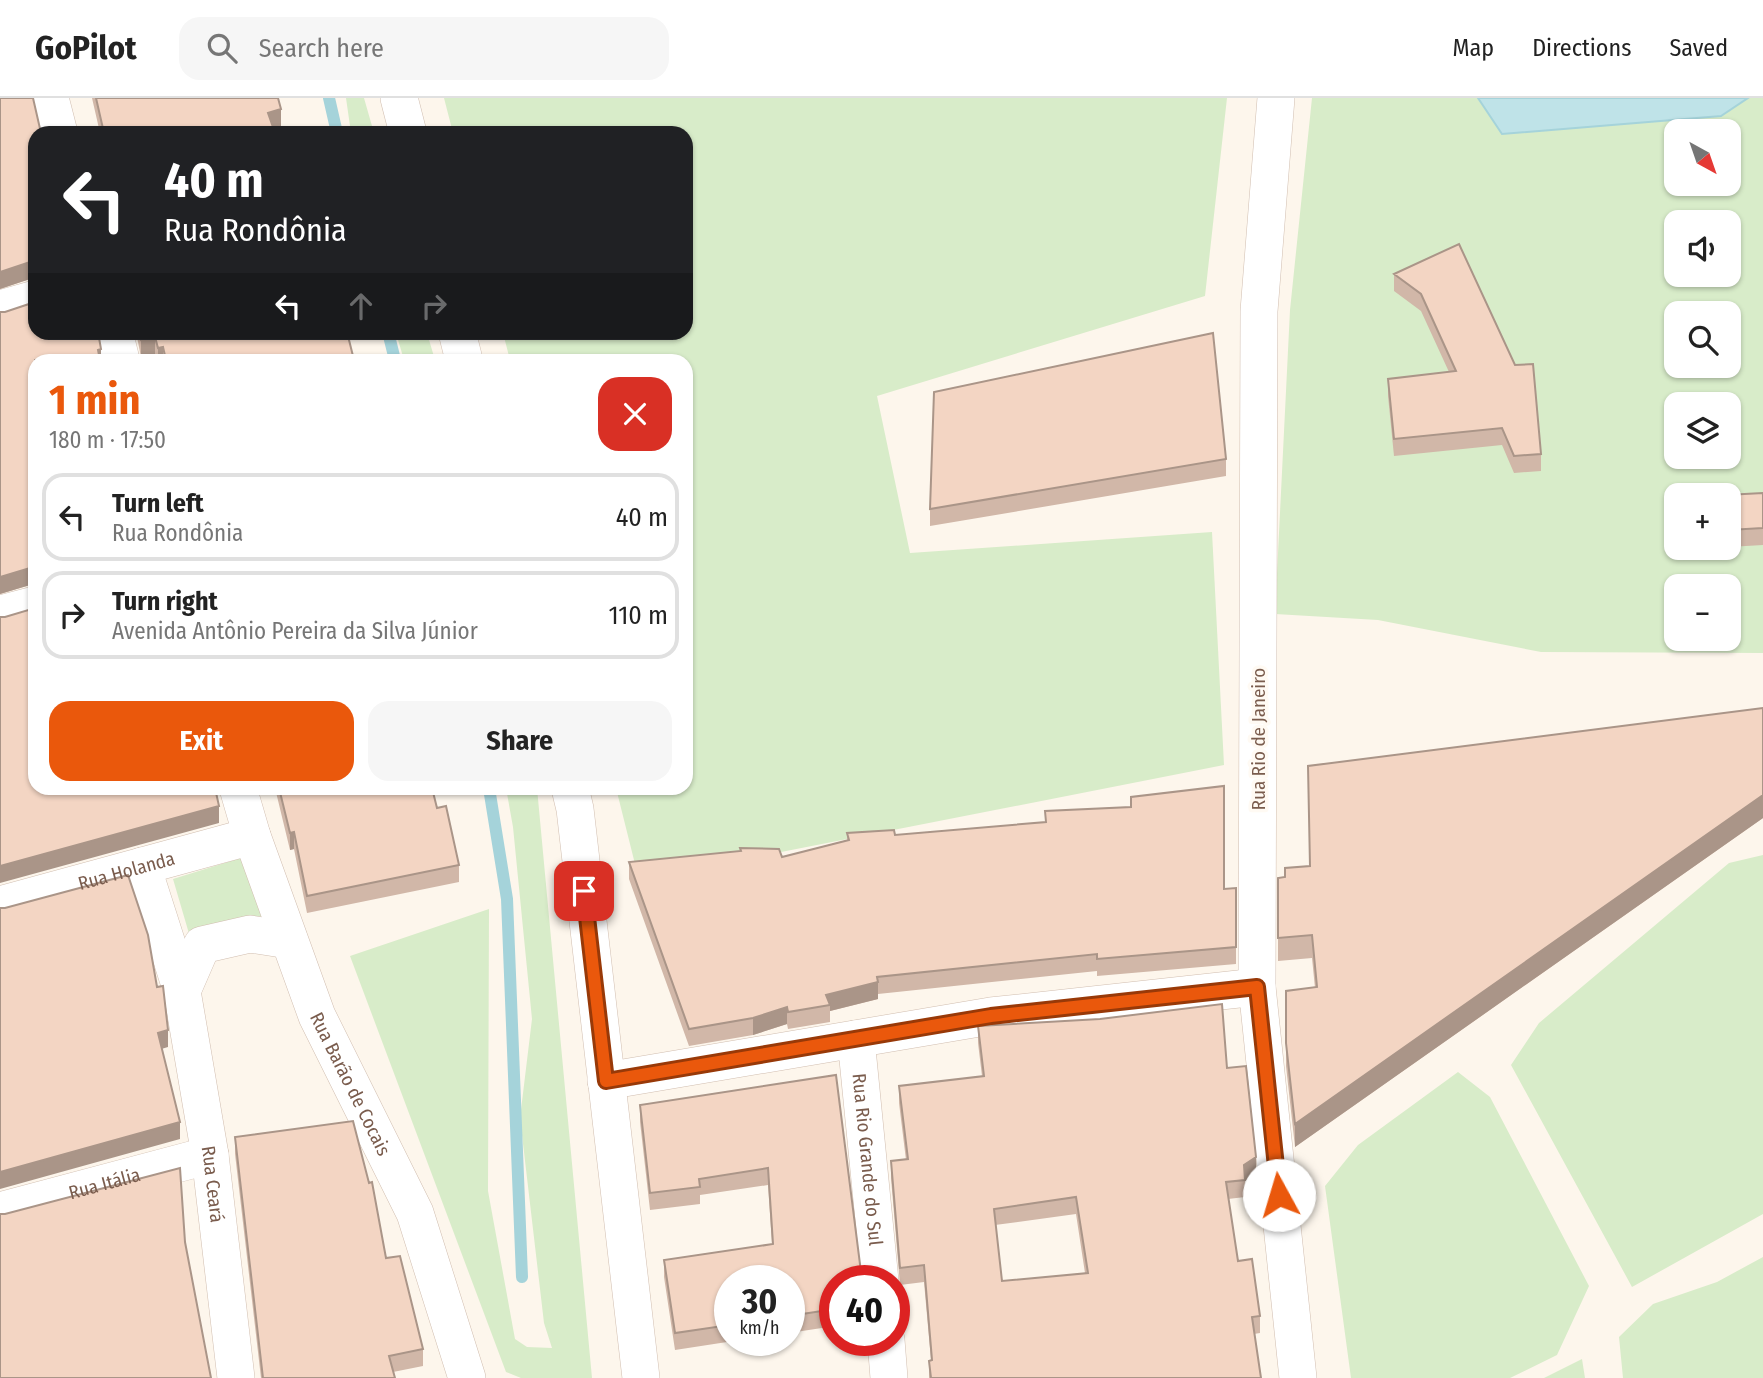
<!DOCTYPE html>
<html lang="en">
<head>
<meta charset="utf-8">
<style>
  body { margin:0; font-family:"Fira Sans Condensed",sans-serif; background:#f6f6f6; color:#222; height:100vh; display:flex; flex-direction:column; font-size:26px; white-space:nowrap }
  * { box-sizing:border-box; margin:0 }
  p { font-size:23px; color:#767676 }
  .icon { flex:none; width:38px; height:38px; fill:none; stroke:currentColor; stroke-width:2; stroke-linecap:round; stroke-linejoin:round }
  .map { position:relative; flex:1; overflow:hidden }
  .side { position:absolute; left:28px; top:256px; width:665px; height:441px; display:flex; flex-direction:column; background:#fff; border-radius:21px; box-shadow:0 2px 5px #0004 }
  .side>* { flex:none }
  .banner { position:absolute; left:28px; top:28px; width:665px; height:214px; border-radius:21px; box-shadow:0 2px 5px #0004; background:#202124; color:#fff; overflow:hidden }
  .needle { width:46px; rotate:140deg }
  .controls { position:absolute; left:1664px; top:21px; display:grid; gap:14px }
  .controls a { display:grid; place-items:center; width:77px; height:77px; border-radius:14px; background:#fff; box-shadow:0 2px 5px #0004; font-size:35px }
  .speed { position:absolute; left:714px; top:1167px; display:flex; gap:14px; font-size:35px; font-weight:700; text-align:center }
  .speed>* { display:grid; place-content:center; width:91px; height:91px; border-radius:50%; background:#fff; box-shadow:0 2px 5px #0004; line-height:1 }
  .speed small { font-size:18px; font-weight:400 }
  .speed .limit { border:10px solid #d22; background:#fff; color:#111 }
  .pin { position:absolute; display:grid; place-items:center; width:60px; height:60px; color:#fff; margin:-30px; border-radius:14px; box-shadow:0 4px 10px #0006 }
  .me { position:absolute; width:77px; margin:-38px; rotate:354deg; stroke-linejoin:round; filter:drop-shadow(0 0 5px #0008) }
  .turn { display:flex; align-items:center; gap:24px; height:147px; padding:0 21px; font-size:32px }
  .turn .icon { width:91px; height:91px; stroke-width:2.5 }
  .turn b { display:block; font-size:49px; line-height:60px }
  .lanes { display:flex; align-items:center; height:66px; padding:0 21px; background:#0003; justify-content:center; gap:35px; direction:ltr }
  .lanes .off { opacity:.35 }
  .round { display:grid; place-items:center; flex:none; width:74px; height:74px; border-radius:21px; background:#f6f6f6 }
  .head { display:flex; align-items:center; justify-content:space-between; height:119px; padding:0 21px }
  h1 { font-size:42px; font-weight:700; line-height:52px; color:#ea580c }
  .cta { display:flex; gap:14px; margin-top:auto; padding:14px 21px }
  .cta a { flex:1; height:80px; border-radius:21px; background:#ea580c; color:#fff; font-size:28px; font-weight:700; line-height:80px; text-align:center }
  .cta a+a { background:#f6f6f6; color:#222 }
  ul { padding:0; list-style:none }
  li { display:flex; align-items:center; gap:21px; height:88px; margin:0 14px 10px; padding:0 7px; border:4px solid #e0e0e0; border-radius:21px }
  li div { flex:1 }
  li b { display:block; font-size:26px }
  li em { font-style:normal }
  header { display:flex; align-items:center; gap:42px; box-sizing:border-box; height:98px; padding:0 35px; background:#fff; border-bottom:2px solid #e0e0e0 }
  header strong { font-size:33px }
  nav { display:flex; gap:38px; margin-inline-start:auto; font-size:24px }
  .search { width:490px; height:63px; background:#f6f6f6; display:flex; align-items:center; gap:18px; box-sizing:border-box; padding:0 24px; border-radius:21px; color:#767676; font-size:26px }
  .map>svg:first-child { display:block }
  .green { fill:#d8ecc9; fill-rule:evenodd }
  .water { fill:#bfe3e8; stroke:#a5d3da; stroke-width:2 }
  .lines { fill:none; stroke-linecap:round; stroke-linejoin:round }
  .stream { stroke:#a5d3da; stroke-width:12 }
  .minor-casing { stroke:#d1beb0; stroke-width:38 }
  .minor { stroke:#fff; stroke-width:37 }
  .wall { fill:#d1b7a8; fill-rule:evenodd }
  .shaded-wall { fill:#aa9588 }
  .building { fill:#f3d5c3; stroke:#aa9588; stroke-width:2; fill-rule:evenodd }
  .route-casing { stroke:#983908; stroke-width:18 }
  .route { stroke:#ea580c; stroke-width:12 }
  .labels { text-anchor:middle; stroke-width:7; stroke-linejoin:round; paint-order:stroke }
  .street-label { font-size:19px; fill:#7a5c4d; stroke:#fffaf3 }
</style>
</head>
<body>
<header>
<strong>GoPilot</strong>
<div class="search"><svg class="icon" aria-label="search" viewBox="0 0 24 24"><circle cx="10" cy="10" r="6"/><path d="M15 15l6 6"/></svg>Search here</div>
<nav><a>Map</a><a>Directions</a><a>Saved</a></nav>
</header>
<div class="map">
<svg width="1763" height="1280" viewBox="0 0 1763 1280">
  <rect width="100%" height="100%" fill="#fdf6ec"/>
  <!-- green -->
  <path class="green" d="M346,0H364L374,35H351Z
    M444,0H1227L1205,198L877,298L910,455L1212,434L1224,667L639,782L616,690H686V262H510L503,235L686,234V35H453Z
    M1312,0H1763V555L1541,554L1378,522L1275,516L1290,212ZM1676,33H1729V86H1676ZM1676,124H1729V177H1676ZM1676,215H1729V268H1676ZM1676,306H1729V359H1676ZM1676,397H1729V450H1676ZM1676,488H1729V541H1676Z
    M396,235H427L435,262H404Z
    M506,690H537L592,1280H521L506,1274L350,858L489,811L488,1093L515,1241L527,1249L552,1250L544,1225L520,1020L532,921L513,729Z
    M1763,757V1116L1632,1189L1511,967L1539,925L1729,765Z
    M244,759L262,818L190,839L173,781Z
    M1458,974L1490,999L1589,1188L1557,1257L1510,1280H1351L1325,1088L1358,1047Z
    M1763,1159V1280H1623L1619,1239L1653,1206L1717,1184Z
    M1582,1261L1585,1280H1544Z"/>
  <!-- water -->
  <path class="water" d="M1478,0H1748L1721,18L1502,36Z"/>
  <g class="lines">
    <!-- stream -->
    <path class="stream" d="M329,0L337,35
      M388,234L395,262
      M489,690L507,801L522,1179"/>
    <!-- minor casing -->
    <g class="minor-casing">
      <g id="minor">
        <path d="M50,0L59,35"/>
        <path d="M399,0L408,35"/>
        <path d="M1276,0L1259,213L1257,889L1298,1280"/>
        <path d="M0,211L35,201"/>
        <path d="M114,234L121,262"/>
        <path d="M457,234L464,262"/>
        <path d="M0,516L35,507"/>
        <path id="s1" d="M238,690L252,738L317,918L415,1115L467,1280"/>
        <path d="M570,690L575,711L641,1280"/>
        <path id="s2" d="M142,768L182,893L210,1057L236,1280"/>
        <path id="s3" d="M0,807L252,738"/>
        <path d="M182,893L202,847L250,836L289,842"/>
        <path id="s4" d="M856,941L880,1183"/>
        <path d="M606,983L991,918L1257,889"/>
        <path id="s5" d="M0,1113L210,1057"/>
        <path d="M886,1242L889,1280"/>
      </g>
    </g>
    <!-- minor -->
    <use href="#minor" class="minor"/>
  </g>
  <!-- wall -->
  <path class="wall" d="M92,0H278L281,28L273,30L275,35H100Z
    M35,35V181H30L0,191Z
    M1459,146L1541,356V373L1514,375L1502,347L1394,358L1388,298V281L1449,274L1421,213L1394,193V176Z
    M35,204V234H98L101,251V262H35V487H30L0,496V214H5Z
    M136,234H347L354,262H156L155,256L141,259Z
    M1226,361V378L930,428V411Z
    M1763,395V447L1729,449V397Z
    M1763,610V720L1295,1049L1286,968V893L1315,890L1312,860L1278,863V780L1285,779L1309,768Z
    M275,690H432L437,710L459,767V784L307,815L294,751L290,752Z
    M847,735L895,737L1224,791L1236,790V866L1097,878V873L878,896V901L830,913V924L788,931L787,926L753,937L689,948L629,781V764L740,753V750L782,759L847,742Z
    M978,928L1227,970L1256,1076L1245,1083V1099L1228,1101L1238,1163L1260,1218V1235L1254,1236L1261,1280H929V1263L931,1262L924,1184L900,1187L891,1080V1063L906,1062L899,1005V988L982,978L978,945ZM1076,1116L1085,1175L1002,1183L995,1127Z
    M836,977L861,1174V1183H835V1228L789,1235V1183H730V1242H740L675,1252L664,1179V1162L772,1146L768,1087L700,1097V1106L650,1112L640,1024V1007Z
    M235,1039L386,1160L423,1251V1268L393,1274L395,1280H261L235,1056Z"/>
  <!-- shaded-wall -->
  <path class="shaded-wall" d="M281,11V28L268,32V15Z
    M30,164V181L0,191V174Z
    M155,239V256L141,259V242Z
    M163,249V262H158V250Z
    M101,251V262H98V252Z
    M30,470V487L0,496V479Z
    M1763,697V720L1295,1049V1026Z
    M219,708V725L0,785V768Z
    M294,734V751L290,752V735Z
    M878,884V901L830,913V907L826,897Z
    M787,909V926L753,937V920Z
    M168,932V949L158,952V935Z
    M180,1024V1041L0,1091V1074Z
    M1256,1059V1076L1245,1083L1244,1067Z"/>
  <!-- building -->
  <path class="building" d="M0,0H33L41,35H35V164H30L0,174Z
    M96,0H278L281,11L268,15L275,35H104Z
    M1459,146L1515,267L1533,266L1541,356L1514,358L1502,330L1394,341L1388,281L1456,273L1421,196L1394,176Z
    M35,204V234H98L101,251L98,252L100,262H35V470H30L0,479V214H5Z
    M140,234H347L354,262H166L163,249L158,250L155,239L141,242Z
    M1213,235L1226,361L930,411L934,294Z
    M1763,395V430L1729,432V397H1726Z
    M35,510V690H215L219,708L0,768V519H5Z
    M1763,610V697L1295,1026L1286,945V893L1317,889L1312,837L1278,840V780L1285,779V770L1310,768L1308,668Z
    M1224,688V791L1236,790V849L1097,861V856L877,879L878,884L826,897L830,907L788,914L787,909L753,920L689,931L629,764L741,753L740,750L779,751L782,759L849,742L847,735L894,732L895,737L1046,724L1045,713L1131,709V699Z
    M279,690H432L437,710L446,708L459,767L307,798L294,734L290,735Z
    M128,777L148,837L157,889L163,888L168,932L158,935L180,1024L0,1074V810H5Z
    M1222,906L1227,970L1246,968L1256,1059L1244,1067L1245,1082L1226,1084L1238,1163L1252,1161L1260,1218L1252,1219L1261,1280H931L929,1263L932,1262L924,1167L900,1170L891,1063L908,1061L899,988L984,978L978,928L1100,921ZM1076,1099L1088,1175L1002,1183L994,1111Z
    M836,977L861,1174L854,1175L855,1183H835V1211L789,1218V1183H730V1227L675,1235L664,1162L773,1146L768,1070L699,1081L700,1089L650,1095L640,1007Z
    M353,1023L369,1085L372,1084L386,1160L400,1158L423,1251L389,1258L395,1280H263L235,1039Z
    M180,1070L185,1144L211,1280H0V1116H5Z"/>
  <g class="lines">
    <!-- route casing -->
    <g class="route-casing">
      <path id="route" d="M584,793L606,983L991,918L1257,889L1279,1097"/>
    </g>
    <!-- route -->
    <use href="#route" class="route"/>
  </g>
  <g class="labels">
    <!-- street labels -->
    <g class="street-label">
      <text transform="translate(1258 641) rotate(-90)" y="7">Rua Rio de Janeiro</text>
      <text dy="7" stroke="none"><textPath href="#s3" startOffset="131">Rua Holanda</textPath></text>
      <text dy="7" stroke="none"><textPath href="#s1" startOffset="317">Rua Barão de Cocais</textPath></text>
      <text dy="7" stroke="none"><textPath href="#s4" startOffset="121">Rua Rio Grande do Sul</textPath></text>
      <text dy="7" stroke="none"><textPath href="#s5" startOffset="108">Rua Itália</textPath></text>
      <text dy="7" stroke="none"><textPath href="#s2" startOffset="327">Rua Ceará</textPath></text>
    </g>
  </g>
</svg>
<div class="controls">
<a><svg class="needle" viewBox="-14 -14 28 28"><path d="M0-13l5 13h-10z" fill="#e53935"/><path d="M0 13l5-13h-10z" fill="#767676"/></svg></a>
<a><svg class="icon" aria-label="sound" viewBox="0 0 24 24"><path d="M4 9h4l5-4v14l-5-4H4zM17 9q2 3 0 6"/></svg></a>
<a><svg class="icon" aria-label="search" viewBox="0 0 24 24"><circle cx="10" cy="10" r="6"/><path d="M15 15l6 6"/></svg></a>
<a><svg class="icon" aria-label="layers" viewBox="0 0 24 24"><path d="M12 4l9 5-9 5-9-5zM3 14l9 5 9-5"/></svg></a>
<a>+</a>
<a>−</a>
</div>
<div class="speed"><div>30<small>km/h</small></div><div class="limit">40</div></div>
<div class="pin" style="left:584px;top:793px;background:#d93025"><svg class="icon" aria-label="arrive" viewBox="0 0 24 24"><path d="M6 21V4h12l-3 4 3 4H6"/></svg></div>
<svg class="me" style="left:1279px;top:1097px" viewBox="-20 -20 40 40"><circle r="19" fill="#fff"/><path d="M0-13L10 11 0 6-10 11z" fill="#ea580c"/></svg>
<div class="banner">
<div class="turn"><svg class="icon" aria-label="left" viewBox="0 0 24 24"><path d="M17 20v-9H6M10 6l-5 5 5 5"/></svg><div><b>40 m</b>Rua Rondônia</div></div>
<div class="lanes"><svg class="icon" aria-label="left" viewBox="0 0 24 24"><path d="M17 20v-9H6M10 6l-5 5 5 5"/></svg><svg class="icon off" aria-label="ahead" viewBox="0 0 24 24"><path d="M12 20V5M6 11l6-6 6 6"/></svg><svg class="icon off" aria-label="right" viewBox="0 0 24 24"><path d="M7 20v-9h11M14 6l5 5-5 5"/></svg></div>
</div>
<section class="side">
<div class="head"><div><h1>1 min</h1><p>180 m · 17:50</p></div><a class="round" style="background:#d93025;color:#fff"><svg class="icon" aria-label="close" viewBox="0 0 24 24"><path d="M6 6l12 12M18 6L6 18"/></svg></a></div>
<ul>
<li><svg class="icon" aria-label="left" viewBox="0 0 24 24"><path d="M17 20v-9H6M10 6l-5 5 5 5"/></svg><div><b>Turn left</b><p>Rua Rondônia</p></div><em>40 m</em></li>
<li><svg class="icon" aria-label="right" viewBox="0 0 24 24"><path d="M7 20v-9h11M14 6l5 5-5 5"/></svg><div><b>Turn right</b><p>Avenida Antônio Pereira da Silva Júnior</p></div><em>110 m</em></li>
</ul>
<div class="cta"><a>Exit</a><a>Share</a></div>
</section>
</div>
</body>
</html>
